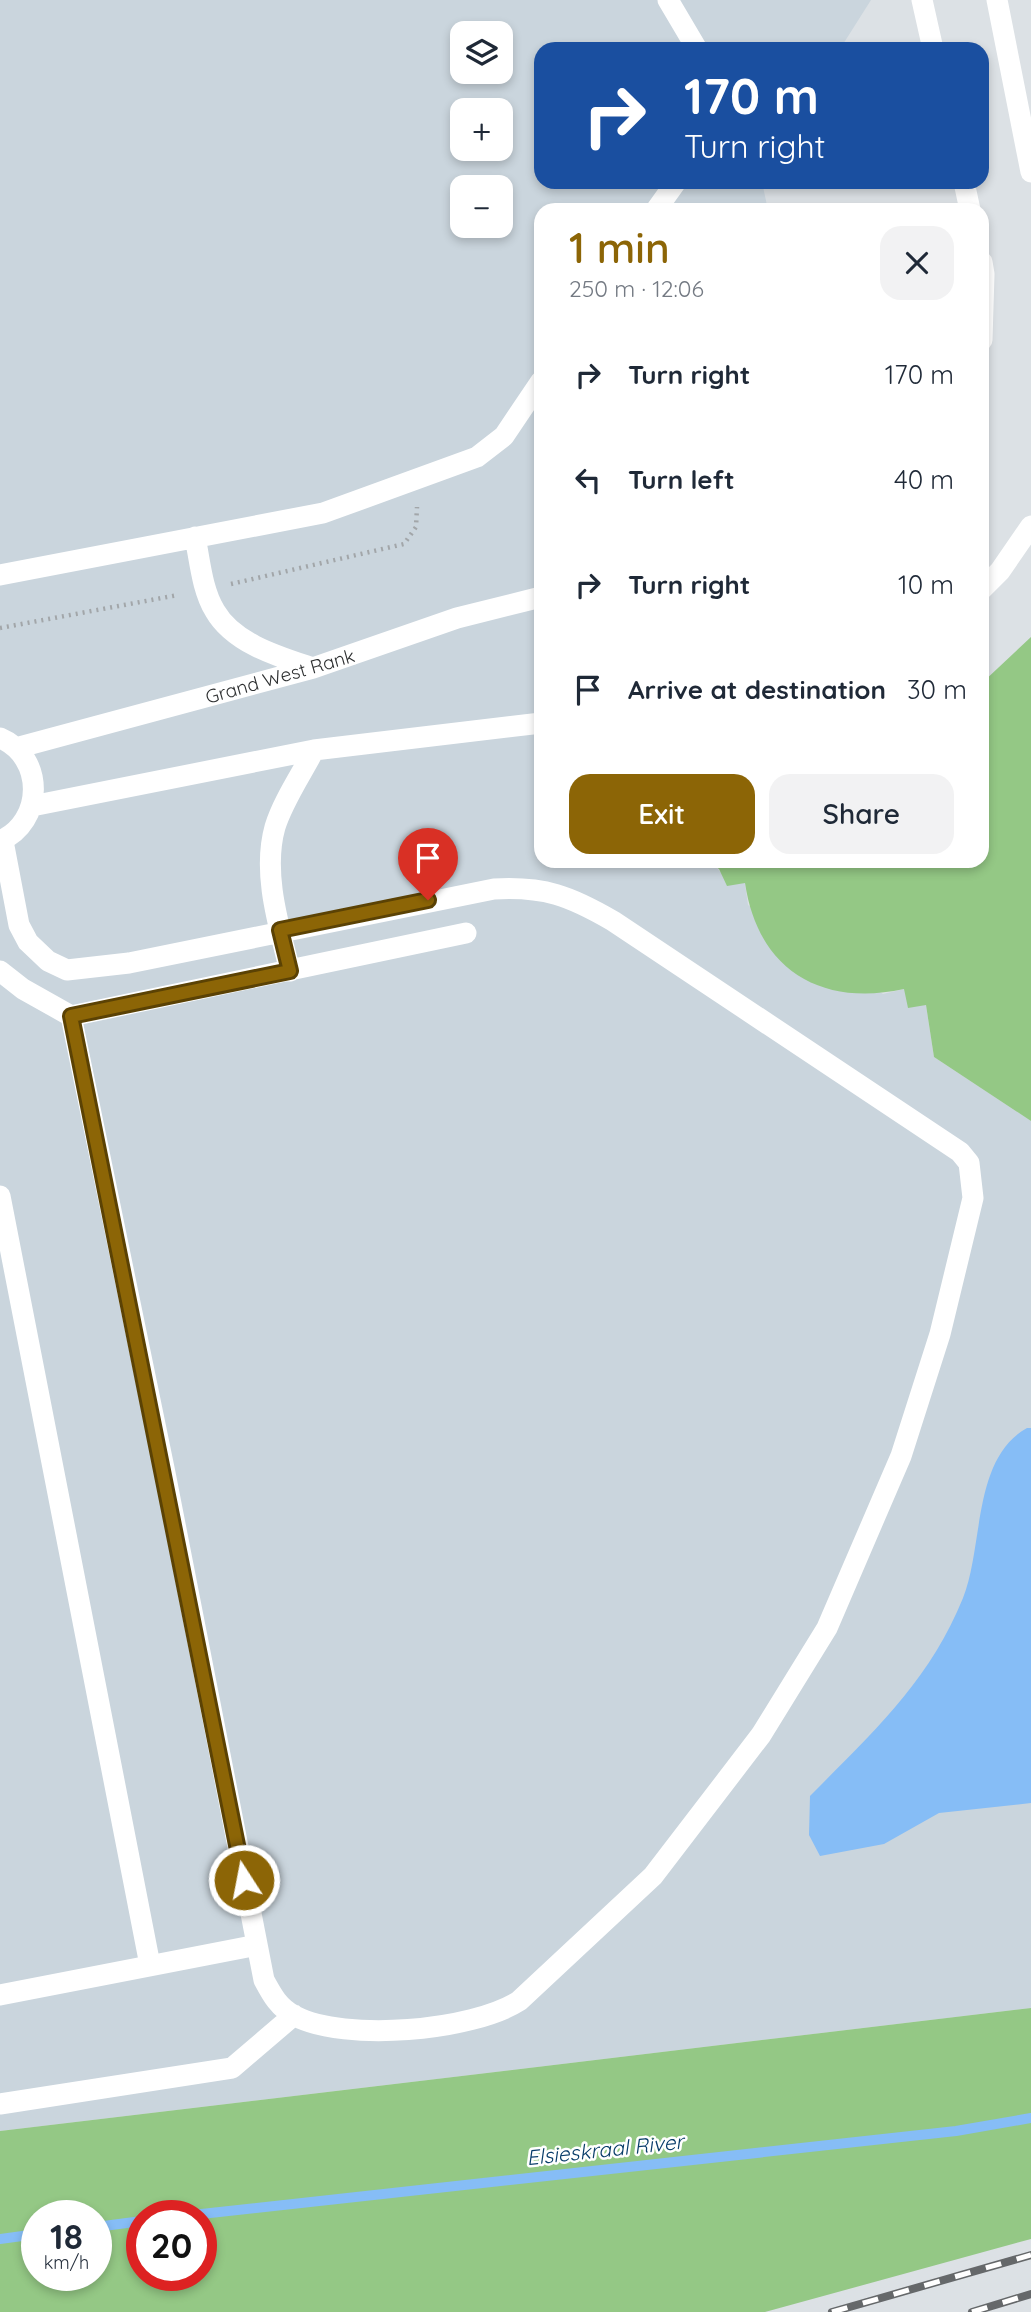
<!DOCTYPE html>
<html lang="en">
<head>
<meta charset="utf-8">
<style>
  body { margin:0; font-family:Quicksand,sans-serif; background:#f2f2f3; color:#1f2937; height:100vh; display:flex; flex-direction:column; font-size:26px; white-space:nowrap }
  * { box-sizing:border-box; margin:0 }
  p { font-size:23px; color:#747a83 }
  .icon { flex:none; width:38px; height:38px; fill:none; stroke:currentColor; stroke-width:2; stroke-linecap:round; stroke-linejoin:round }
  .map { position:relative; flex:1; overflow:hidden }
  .details { position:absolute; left:534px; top:203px; width:455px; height:665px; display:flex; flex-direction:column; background:#fff; border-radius:21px; box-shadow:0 4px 10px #0003 }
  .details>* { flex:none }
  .guide { position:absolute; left:534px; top:42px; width:455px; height:147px; border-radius:21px; box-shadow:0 4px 10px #0003; background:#1a4fa0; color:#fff; overflow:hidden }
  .buttons { position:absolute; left:450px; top:21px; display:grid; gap:14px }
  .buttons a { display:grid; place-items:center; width:63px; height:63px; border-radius:14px; background:#fff; box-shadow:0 4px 10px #0003; font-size:35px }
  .speed { position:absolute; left:21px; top:2200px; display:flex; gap:14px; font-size:35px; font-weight:700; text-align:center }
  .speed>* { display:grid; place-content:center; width:91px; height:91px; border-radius:50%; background:#fff; box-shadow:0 4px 10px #0003; line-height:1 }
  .speed small { font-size:18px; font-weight:400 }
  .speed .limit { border:10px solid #d22; background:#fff; color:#111 }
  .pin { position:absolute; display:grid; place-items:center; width:60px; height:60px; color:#fff; margin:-72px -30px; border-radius:50% 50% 50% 0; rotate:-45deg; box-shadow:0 0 7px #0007 }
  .pin .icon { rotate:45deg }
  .me { position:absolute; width:77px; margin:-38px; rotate:349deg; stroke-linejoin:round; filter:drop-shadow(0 0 5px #0008) }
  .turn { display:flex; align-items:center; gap:24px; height:147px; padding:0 35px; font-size:32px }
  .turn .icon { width:91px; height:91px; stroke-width:2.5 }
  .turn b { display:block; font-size:49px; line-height:60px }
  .round { display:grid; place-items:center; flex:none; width:74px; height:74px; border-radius:21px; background:#f2f2f3 }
  .summary { display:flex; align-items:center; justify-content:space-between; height:119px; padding:0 35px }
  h1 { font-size:42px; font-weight:600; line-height:52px; color:#8c6506 }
  .primary-button { display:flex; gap:14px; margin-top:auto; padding:14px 35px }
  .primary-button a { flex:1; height:80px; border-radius:21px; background:#8c6506; color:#fff; font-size:28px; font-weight:600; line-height:80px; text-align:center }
  .primary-button a+a { background:#f2f2f3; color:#1f2937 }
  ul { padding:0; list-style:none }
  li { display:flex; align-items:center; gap:21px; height:105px; padding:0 35px }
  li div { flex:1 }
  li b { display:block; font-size:26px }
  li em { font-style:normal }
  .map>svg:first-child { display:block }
  .built { fill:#cad5dd; fill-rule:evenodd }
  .green { fill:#94c885; fill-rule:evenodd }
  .water { fill:#86bdf6 }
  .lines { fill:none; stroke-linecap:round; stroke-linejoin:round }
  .stream { stroke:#86bdf6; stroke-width:10 }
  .path { stroke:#a2a6a9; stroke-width:4.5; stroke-dasharray:2 5; stroke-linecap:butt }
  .service { stroke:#fff; stroke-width:21 }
  .rail-casing { stroke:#65686a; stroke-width:8 }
  .rail { stroke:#fff; stroke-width:5; stroke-dasharray:16; stroke-linecap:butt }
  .route-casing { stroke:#5b4204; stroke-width:18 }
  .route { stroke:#8c6506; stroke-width:12 }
  .labels { text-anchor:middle; stroke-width:5; stroke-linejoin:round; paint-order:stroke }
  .street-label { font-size:19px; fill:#2d2f30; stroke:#fff }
  .water-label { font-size:21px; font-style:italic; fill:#093d6a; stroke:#fff }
</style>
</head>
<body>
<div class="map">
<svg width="1031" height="2312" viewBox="0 0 1031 2312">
  <rect width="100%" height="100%" fill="#dce1e5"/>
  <!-- built -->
  <path class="built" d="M0,0H871L840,49H541V182H762L768,210H541V861L712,863L725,877L745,883L748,905L883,994L904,989L926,1005L934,1057L1031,1121V2008L0,2131ZM462,33H500V72H462ZM462,110H500V149H462ZM462,187H500V226H462Z"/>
  <!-- green -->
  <path class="green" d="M1031,637V1121L934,1057L926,1005L908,1008L904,989C821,1007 758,970 745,883L727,886L719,869L706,861H982V683Z
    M1031,2008V2239L765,2312H0V2131ZM37,2216H96V2275H37ZM142,2216H201V2275H142Z"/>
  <!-- water -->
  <path class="water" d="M1027,1428H1031V1803L939,1813L884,1844L820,1856L809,1835L810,1796C872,1733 929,1682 963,1598C984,1545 972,1459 1027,1428Z"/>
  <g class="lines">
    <!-- stream -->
    <path class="stream" d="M183,2216L956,2131L1031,2118
      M96,2227L142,2221
      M0,2239L37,2234"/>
    <!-- path -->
    <path class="path" d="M231,584L404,544L416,527L417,507
      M0,628L178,595"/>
    <!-- service -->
    <path class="service" d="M668,0L697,49
      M922,0L933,49
      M997,0L1031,172
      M964,182L970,210
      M656,210L676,182
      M982,262L984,274L982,340
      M195,537C200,561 202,590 215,611C234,644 280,657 313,668
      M0,575L323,513L477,457L504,436L541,381
      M982,589L1000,571L1031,526
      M0,738C45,757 44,822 0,841
      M16,748L313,668L457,618L541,597
      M32,806L314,750L541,723
      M3,841L19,925L28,942L48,961L67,970L129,963L494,889C544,886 570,896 613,921L960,1152L969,1163L973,1198L940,1334L901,1456L827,1628L761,1735L653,1876L519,2001C472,2031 345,2042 295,2016C279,2008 272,1995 264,1980L165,1473L71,1016
      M0,971L23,989L71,1016L466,933
      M290,971C279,926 262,873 275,827C283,801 301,775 314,750
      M0,1196L150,1965
      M0,1995L257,1945
      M0,2104L232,2068L294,2015"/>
    <!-- rail casing -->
    <g class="rail-casing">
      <path id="rail" d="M832,2312L1031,2255
        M972,2312L1031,2294"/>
    </g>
    <!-- rail -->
    <use href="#rail" class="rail"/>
  </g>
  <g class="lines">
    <!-- route casing -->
    <g class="route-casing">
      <path id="route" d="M244,1880L71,1016L290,971L280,930L428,900"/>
    </g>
    <!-- route -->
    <use href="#route" class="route"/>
  </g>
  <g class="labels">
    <!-- street labels -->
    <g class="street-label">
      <text transform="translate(280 676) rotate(-16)" y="7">Grand West Rank</text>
    </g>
    <!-- water labels -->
    <g class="water-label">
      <text transform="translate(605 2150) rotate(-6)" y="7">Elsieskraal River</text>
    </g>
  </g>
</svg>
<div class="buttons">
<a><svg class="icon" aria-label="layers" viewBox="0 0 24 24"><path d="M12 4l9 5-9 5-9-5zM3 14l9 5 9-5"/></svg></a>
<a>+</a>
<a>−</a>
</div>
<div class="speed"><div>18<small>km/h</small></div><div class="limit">20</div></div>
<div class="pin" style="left:428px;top:900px;background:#d93025"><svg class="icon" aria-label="arrive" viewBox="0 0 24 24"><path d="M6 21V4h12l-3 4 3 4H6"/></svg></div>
<svg class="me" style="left:244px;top:1880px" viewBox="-20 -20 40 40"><circle r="17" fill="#8c6506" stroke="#fff" stroke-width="3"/><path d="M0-11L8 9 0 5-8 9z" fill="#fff"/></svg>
<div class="guide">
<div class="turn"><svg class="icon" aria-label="right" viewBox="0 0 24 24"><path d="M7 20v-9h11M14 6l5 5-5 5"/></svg><div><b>170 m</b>Turn right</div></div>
</div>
<section class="details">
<div class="summary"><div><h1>1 min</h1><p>250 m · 12:06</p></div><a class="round"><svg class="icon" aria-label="close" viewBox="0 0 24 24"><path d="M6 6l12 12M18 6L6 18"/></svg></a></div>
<ul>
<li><svg class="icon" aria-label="right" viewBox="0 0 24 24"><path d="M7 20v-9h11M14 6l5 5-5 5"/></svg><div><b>Turn right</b></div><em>170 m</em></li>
<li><svg class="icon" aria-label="left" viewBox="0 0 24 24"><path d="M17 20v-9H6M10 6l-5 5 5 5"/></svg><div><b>Turn left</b></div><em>40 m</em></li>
<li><svg class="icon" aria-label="right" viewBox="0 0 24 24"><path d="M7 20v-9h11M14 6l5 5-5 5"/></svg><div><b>Turn right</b></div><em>10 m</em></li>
<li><svg class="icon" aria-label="arrive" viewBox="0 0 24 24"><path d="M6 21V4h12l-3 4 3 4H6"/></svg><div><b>Arrive at destination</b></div><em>30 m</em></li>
</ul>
<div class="primary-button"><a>Exit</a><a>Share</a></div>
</section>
</div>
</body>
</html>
